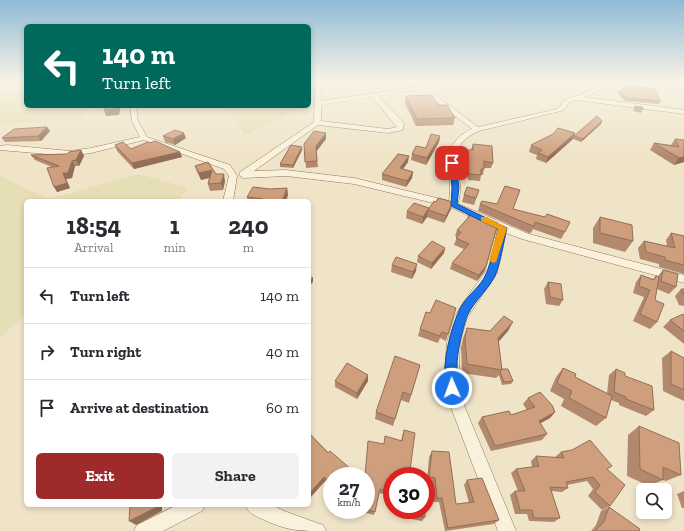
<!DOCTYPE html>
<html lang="en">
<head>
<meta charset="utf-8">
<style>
  body { margin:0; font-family:"Zilla Slab",serif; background:#f2f2f3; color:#2b2b33; height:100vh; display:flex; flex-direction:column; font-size:15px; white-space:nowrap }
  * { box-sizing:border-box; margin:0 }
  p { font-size:13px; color:#7c7c81 }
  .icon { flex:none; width:22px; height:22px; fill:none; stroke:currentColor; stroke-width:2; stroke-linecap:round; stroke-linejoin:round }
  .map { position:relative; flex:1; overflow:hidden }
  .drawer { position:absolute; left:24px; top:199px; width:287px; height:308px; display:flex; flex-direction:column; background:#fff; border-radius:6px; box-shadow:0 2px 6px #0003 }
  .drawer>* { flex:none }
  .top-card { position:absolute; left:24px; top:24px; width:287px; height:84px; border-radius:6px; box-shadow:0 2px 6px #0003; background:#00695c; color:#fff; overflow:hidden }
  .fabs { position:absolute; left:636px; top:483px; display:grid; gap:8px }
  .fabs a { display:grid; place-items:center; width:36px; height:36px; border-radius:6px; background:#fff; box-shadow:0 2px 6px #0003; font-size:20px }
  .speed { position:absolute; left:323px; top:467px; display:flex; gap:8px; font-size:20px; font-weight:700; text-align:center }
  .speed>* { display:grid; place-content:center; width:52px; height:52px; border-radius:50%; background:#fff; box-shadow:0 2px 6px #0003; line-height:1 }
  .speed small { font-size:10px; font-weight:400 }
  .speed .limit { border:6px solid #d22; background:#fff; color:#111 }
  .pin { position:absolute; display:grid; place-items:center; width:34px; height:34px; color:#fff; margin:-17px; border-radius:8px; box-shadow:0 2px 6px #0006 }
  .me { position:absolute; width:44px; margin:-22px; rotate:358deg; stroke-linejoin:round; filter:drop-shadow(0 0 3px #0008) }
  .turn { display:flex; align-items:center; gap:14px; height:84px; padding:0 12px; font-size:18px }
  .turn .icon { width:52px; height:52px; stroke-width:2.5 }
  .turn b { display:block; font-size:28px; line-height:34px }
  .eta { display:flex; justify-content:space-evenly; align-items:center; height:68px; text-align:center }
  .eta b { font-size:24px; font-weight:800; line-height:28px }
  .button { display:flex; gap:8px; margin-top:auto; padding:8px 12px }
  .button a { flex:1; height:46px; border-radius:6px; background:#9e2a2b; color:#fff; font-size:16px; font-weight:800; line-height:46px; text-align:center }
  .button a+a { background:#f2f2f3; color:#2b2b33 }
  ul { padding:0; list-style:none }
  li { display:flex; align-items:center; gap:12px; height:56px; padding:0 12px; border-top:1px solid #e1e1e2 }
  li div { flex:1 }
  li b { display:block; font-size:15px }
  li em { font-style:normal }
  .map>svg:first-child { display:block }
  .farmland { fill:#e6deb5 }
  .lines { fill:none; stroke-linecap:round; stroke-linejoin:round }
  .minor-casing { stroke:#8d765c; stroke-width:1 }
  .minor { fill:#faf1dc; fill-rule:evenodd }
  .wall { fill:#b2896c }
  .shaded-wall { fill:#916f58 }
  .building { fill:#cf9f7d; stroke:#916f58 }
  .route { fill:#1a73e8; stroke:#114b97 }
  .slow { fill:#f59e0b }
</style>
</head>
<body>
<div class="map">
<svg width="684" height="531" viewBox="0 0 684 531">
  <rect width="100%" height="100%" fill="#f0e4c8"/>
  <!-- farmland -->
  <path class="farmland" d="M0,81H26V106H88L82,122L57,120L0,124Z
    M226,106H292L284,118L245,135Z
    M139,174L188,188L178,201H26V315L0,337V176L48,199Z"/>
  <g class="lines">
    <!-- minor casing -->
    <g class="minor-casing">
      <path id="minor" d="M323,81H329L321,90V101L423,86L478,127L557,109L561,106L563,101L592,90L605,81H644L609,84L596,92L584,97L684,110V114L576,100L568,103L566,108L561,111L479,131C450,144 457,159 460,185C461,191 459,198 458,204L529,234L684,275V283L522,239L506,233L497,273L467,318L460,342L459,368L464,405L516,531H498L450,405L445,368L447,342L454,318L462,304L485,273L497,229L450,207L354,184L286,176L243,178L239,175L240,172L314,122L315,90ZM420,89L472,129C437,144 454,173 449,201L354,178L286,170L254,171L318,125L388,133L403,130L404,123L378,96ZM372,97L397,127L388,129L321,121V105Z
        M130,106H136L138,121L147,137L230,165L237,176L233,201H223L229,176L224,169L144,140L91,153L70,156L0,150V146L7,145L70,151L91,148L140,137L132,121Z
        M177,505H205L202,511L163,531H134L137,525Z
        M245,505H272L284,511L323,525L326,531C297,531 288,531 262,519C254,515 248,513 245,505Z"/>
    </g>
    <!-- minor -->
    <use href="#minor" class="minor"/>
  </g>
  <!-- wall -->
  <path class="wall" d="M571,81H599L581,84Z
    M619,91L660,101L659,104L625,101L617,93Z
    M406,96L438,105L455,118L453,125L416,126L405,103Z
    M635,106L643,109L641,113L633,111Z
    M601,124L581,142L573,139L546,163L536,159L537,155L529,152L531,145L575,133L574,136Z
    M47,127L50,131L41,141L5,142L2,138Z
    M163,136L186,138L175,145L165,142Z
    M440,136L439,142L426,165L411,160L412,154L426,148Z
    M326,139L316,151L318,167L306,168L304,144Z
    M675,139L684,140V162L674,165L650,150L654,143L671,145Z
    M150,143L180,152L182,157L134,169L117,151L115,145L131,149Z
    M473,144L493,163L491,168H484L483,175H481L480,181L468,180L466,165L461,164L460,155L462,150H471Z
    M81,150L84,156L79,166H75L72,178L66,179L70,188L57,192L52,167L35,160L31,155L67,154Z
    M302,150L293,168L280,167V164Z
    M408,162L403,169L413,172L412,178L406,187L382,180V174Z
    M195,166L216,174L225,181L223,190L210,191L208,184L209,178L201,180L197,172Z
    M287,188L288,195L286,201H248L247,197L270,189Z
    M479,190L474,205L462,202L464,195Z
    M480,204L513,209L565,232L561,239L533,229L531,233H529L478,211Z
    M429,209H451L444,223L427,217L422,224L406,218L407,211Z
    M472,212L486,266L484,272L477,281L450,269L452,263L464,249L454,245L457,237L455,236L457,230L467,219L468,216Z
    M600,217L633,241L625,252L593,243V228Z
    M671,233L684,236V274L659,267V264L640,259L638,248L644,241L667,246L666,240Z
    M445,248L444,253L431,269L417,262L418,256Z
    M392,265L416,271L412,279L391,272Z
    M663,270L676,287L669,294L657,289L655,300L657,322L650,329L633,321L644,297L633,293L636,282L641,275L653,279L656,276H658Z
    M548,282L563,300L559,306L546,304L544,289Z
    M681,289H684V306L679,305L675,296Z
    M456,308L446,341L440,338L438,343L418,336L420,329L430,313Z
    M684,315V344L663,327L670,320Z
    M467,328L490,331H508L498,342L502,369L513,381L511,384L502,385L499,375L496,378L462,373L461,347L463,338Z
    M671,351L684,358V401L663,391L662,358Z
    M420,365L409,403L401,400L393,426L375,419L376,412Z
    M563,368L575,377L607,394L609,375L616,369L625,376L654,410L646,416L619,405V403L611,400L606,418L596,426L561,406L564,399L550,391L556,377Z
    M368,375V381L357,399L335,387V381Z
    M528,398L555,412L550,418L540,423L547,434L542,440L491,451L478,423L482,417L511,415L527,410L523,404Z
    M639,426L681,475L666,481L663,480L649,486L627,476L628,435Z
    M404,430L415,433L392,476V496L379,493L374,515L359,511L360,510H366V476L384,444L401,441Z
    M309,433L351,475L332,476V488L325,481L310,498L309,497Z
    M432,451L456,504L469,503L464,485L467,480L499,520L494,524L445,531L439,502H434L432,482H427L429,457Z
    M561,452L607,469L610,506L602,510L588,496L593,489L587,481L567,485L568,488L562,492L551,491L560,518L554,522L529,521L527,514H515L510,495L515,491H518L511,473L516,469L532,467L531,461L536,456L555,458V457Z
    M684,491V508H682L677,494Z
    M609,507L639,531H591L596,525L601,511Z
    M401,510H425V517L422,521L401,517Z"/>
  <!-- shaded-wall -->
  <path class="shaded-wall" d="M582,81H599L581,84Z
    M117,106H121L119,115L106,116L104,110Z
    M602,121L601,124L581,142L583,139Z
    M47,127L50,131L41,141L38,136Z
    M184,133L186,138L175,145L173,139Z
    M326,133V139L316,152V146Z
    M575,133L572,140L546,163L548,157Z
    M440,136L439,142L426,165L427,158Z
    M302,147V150L293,168V165Z
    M81,150L84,156L79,166L76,160Z
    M180,152L182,157L134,169L132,163Z
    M409,156L408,162L399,175L400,168Z
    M684,157V162L674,165L679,158Z
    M72,161L75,166L72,178L66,179L70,188L57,192L54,187Z
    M212,170L213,177L201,180L199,173Z
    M413,172L412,178L406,187L407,181Z
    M224,174L225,181L223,190L221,183Z
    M287,188L288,195L286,201H282Z
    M453,202L451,209L444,223L446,216Z
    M428,210L427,217L422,224L423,217Z
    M445,248L444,253L431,269L432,263Z
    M417,264L416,271L412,279L413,272Z
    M486,266L484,272L477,281L479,275Z
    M313,278V282L309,286V282Z
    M513,322L508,331L493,348L498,338Z
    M368,375V381L357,399V393Z
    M555,412L550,418L534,427L539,421Z
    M352,470L351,475V476H347Z
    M324,477L325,481L310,498L309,494Z
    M157,505H162V511L136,525L129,521Z"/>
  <!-- building -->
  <path class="building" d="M628,86L655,89L660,101L627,98L619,91Z
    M432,95L438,105H447L455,118L417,119L406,96Z
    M105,106H117V109L104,110Z
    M635,106L643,107V109L635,108Z
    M597,116L602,121L583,139L574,136Z
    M47,127L38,136L2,138L14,129Z
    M558,128L575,133L548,157L538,153L542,150L531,145L553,134Z
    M175,130L184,133L173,139L163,136Z
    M314,131L326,133L316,146L317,161L305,162L304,144Z
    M431,134L440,136L427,158L412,154L416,146L426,148Z
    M675,139L684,140V157L679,158L654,143L679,147Z
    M155,141L180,152L132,163L115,145L123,142L131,149L148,142L150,143Z
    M473,144L492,146L493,163L484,161V169H481V175L469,174L468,159H463L462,150H473Z
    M291,145L302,147L293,165L280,164Z
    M81,150L76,160L72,161L68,173H63L67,183L54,187L47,168L59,166L31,155L67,154L69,152Z
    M398,154L409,156L400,168L413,172L407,181L382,174Z
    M208,162L216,174H224L221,183L208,184L212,170L199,173L195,166Z
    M505,186L520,190L513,209L545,217L547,214L570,222L565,232L535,222L534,226H533L480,204L482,201L497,204Z
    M253,187L270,189L287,188L282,201H262L263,199L247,197Z
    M467,187L479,190L476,198L464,195Z
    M438,198L453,202L446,216L428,210L434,201L436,202Z
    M414,203L429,208L423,217L407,211Z
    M472,212L498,223L486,266L479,275L452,263L469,244L456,238L461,232L457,230L470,216H468Z
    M600,217L632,225L633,241L600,233Z
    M671,233L684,236V265L665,260V257L646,252L644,241L675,248Z
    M432,241L445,248L432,263L418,256Z
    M396,257L417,264L413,272L392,265Z
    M663,270L678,274L676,287L661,281Z
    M641,275L654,280L656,276L659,277L655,300L664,304L657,322L640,314L650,290L639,286Z
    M309,276L313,278L309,282Z
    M548,282L561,284L563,300L550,297Z
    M681,289H684V295Z
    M436,300L456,308L448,334L442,332L440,336L420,329L426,312L430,313Z
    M683,314L684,315V331L670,320Z
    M504,316L513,322L498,338L502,370L467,364L465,338L467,328L490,331Z
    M671,351L684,358V390L671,384Z
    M395,356L420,365L411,395L403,392L395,419L376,412Z
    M347,363L368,375L357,393L335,381Z
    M563,368L576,374L575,377L612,396L606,418L569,398L572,391L557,383Z
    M502,369H508L513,381L504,382L500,372Z
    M616,369L625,373V376L652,386L654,410L626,399V397L614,392Z
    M540,392L552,405L555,412L539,421L547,434L495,446L482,417L509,411L511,415L535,407L528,398Z
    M639,426L679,443L681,475L663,467V480L640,469Z
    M404,430L415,433L410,470V476H392V492L380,489L375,512L366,509V476H365L368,441L384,444L385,436L402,441Z
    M309,433L328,453L330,451L352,470L347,476H332V484L324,477L309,494Z
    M590,440L612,466L607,469L625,485L610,506L595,492L600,485L593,477L566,482L568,488L550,487L560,518H534L532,510H520L515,491H525L516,469L539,466L536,456L564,458L561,452L572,450Z
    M432,451L449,452L456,504L474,502L467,480L482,478L499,520L448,528L442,498H437L435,478L429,477Z
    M130,505H157V507L129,521Z
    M609,507L640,529L639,531H597L596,530L604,522Z
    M403,510H425V517L402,513Z"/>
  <!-- sky -->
  <linearGradient id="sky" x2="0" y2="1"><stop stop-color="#8fbad6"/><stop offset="0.52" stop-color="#f8f3e6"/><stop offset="1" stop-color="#f8f3e6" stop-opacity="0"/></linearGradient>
  <rect width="684" height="156" fill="url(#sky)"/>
  <!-- route -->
  <path class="route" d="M449,161L455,163L459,187L457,204L507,228C503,243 501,262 495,276C487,292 470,304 465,322C461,337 457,352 457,367C457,375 460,384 456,391L452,393L448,391C439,371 451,324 462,305C469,294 481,286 486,274C492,260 494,244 498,229L451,206L452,187Z"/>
  <!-- slow -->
  <path class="slow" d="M481,217H487L507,228L496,262L493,263L489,260L498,229L481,221Z"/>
</svg>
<div class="fabs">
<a><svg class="icon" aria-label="search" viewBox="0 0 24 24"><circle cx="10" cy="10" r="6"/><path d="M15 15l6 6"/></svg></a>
</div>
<div class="speed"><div>27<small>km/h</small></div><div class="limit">30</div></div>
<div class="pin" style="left:452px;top:163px;background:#d93025"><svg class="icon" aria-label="arrive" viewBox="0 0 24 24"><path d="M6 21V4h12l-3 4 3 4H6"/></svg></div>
<svg class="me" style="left:452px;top:388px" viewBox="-20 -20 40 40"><circle r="17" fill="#1a73e8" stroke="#fff" stroke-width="3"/><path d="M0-11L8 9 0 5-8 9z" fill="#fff"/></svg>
<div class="top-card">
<div class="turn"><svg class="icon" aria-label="left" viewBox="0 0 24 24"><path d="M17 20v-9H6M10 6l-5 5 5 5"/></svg><div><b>140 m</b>Turn left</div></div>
</div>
<section class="drawer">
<div class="eta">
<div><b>18:54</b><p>Arrival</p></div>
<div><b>1</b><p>min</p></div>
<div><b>240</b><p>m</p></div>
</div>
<ul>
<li><svg class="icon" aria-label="left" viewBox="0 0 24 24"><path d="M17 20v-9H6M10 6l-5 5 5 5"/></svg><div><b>Turn left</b></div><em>140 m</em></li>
<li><svg class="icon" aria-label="right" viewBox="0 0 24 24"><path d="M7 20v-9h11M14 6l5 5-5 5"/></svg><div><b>Turn right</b></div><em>40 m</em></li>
<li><svg class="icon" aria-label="arrive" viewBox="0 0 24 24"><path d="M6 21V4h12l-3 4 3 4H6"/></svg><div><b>Arrive at destination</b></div><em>60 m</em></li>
</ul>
<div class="button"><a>Exit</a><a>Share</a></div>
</section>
</div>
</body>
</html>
